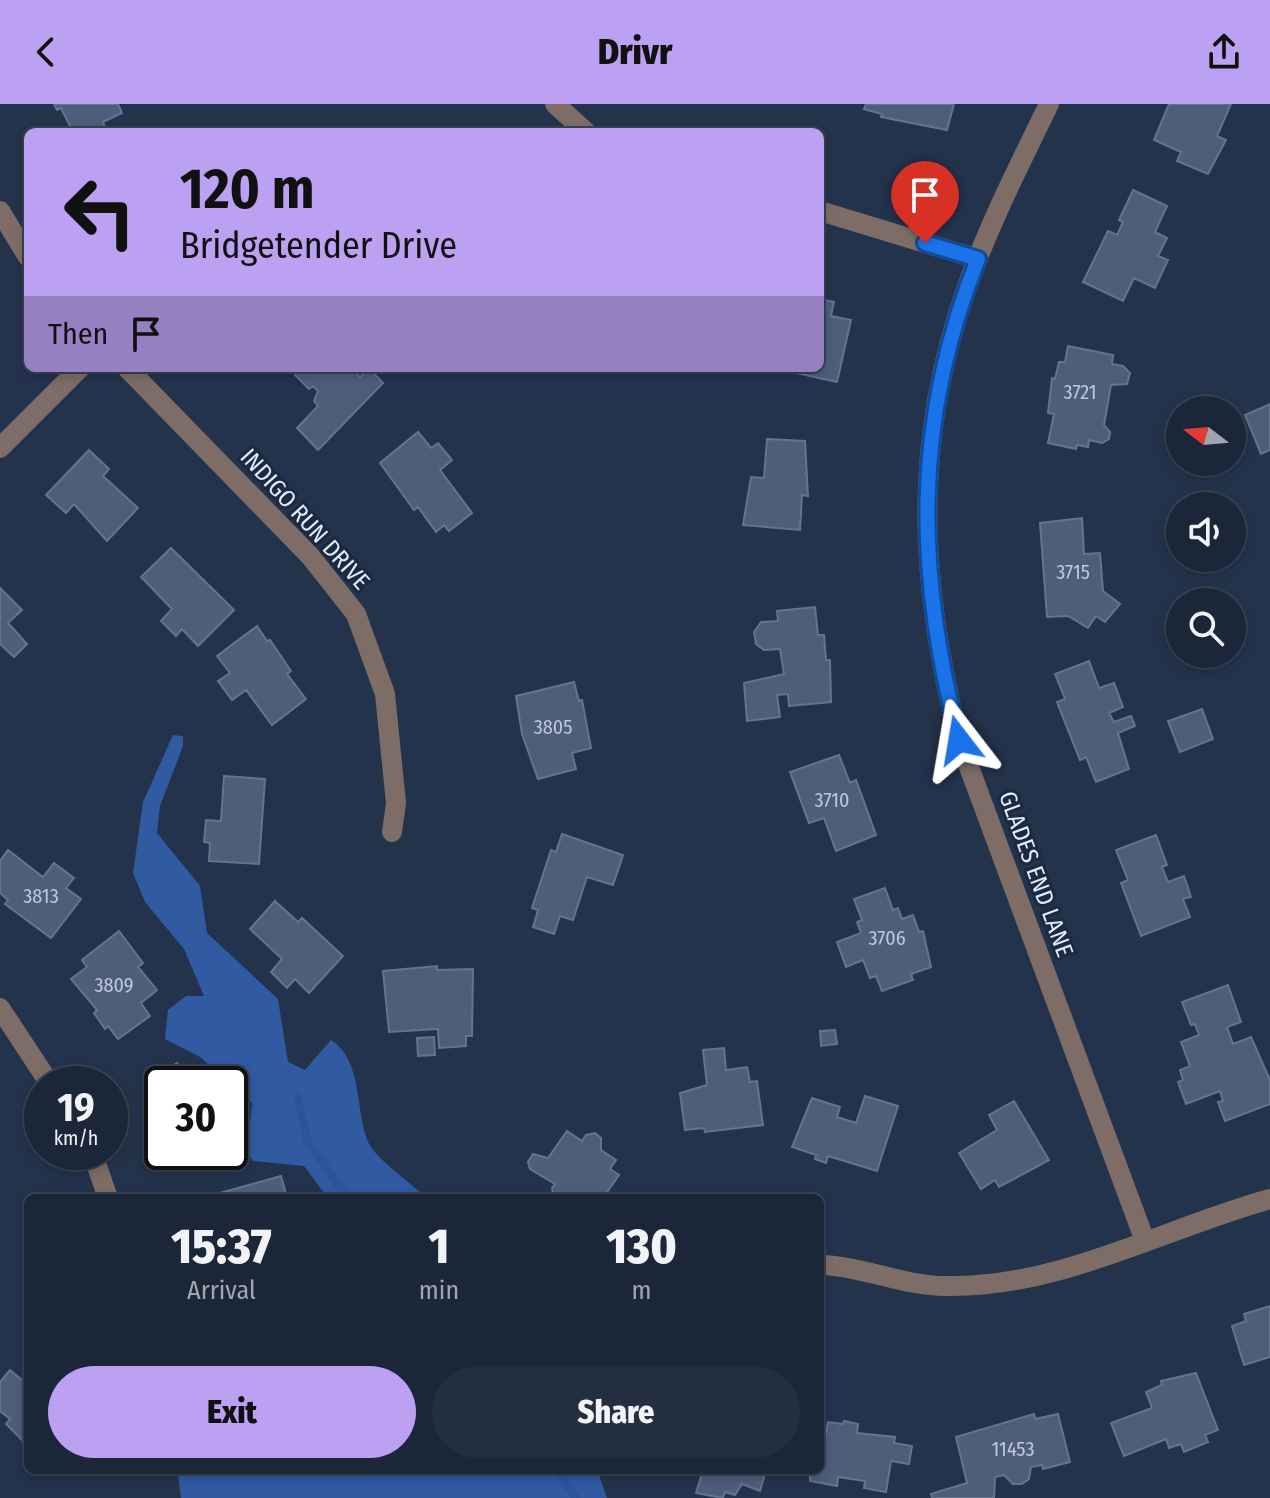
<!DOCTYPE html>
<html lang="en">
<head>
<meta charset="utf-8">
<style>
  body { margin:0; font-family:"Fira Sans Condensed",sans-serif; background:#242e41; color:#f1f3f6; height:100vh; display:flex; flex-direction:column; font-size:30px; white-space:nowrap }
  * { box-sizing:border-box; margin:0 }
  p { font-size:26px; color:#a0a5ae }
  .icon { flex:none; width:44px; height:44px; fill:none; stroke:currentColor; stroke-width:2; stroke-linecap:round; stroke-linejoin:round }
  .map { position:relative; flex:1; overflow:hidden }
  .panel { position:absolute; left:24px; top:1090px; width:800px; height:280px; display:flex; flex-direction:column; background:#1b2639; border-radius:12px; box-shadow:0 4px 12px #0003,0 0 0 2px #394353 }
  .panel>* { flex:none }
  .banner { position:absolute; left:24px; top:24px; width:800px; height:244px; border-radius:12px; box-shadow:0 4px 12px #0003,0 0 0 2px #394353; background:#bca0f2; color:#111; overflow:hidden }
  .needle { width:52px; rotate:286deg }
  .fabs { position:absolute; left:1166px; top:292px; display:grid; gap:16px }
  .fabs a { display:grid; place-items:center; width:80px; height:80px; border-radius:50%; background:#1b2639; box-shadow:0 4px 12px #0003,0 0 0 2px #394353; font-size:40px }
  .speed { position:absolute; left:24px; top:962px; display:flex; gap:16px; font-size:40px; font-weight:700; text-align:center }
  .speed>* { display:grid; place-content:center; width:104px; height:104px; border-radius:50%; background:#1b2639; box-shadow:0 4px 12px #0003,0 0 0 2px #394353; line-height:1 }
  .speed small { font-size:20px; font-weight:400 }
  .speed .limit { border:4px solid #111; border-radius:12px; background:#fff; color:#111 }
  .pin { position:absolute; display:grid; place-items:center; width:68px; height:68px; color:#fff; margin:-82px -34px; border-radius:50% 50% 50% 0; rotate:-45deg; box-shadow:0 0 8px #0007 }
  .pin .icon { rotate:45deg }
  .me { position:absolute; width:88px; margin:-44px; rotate:346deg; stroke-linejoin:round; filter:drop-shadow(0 0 6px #0008) }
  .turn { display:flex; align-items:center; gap:28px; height:168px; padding:0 24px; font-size:36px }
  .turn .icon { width:104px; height:104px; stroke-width:2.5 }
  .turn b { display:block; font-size:56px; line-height:68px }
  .then { display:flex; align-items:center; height:76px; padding:0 24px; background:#0003; gap:16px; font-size:30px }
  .eta { display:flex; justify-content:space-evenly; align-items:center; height:136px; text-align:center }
  .eta b { font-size:48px; font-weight:800; line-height:56px }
  .button { display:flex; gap:16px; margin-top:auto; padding:16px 24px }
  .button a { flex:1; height:92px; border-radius:48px; background:#bca0f2; color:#111; font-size:32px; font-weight:800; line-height:92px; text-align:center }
  .button a+a { background:#242e41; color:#f1f3f6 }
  header { display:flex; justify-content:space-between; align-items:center; height:104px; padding:0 24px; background:#bca0f2; color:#111; font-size:36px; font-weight:800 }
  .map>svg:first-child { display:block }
  .forest { fill:#305aa2 }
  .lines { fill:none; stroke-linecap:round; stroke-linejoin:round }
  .stream { stroke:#2b549c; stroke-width:8 }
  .building { fill:#4e5e7a; stroke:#637491; stroke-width:2 }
  .street { stroke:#7d6d66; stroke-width:20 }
  .route-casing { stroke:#114b97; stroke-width:20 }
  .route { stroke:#1a73e8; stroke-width:14 }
  .labels { text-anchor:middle; stroke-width:6; stroke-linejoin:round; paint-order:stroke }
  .number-label { font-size:20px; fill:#bdc8dc }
  .street-label { font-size:24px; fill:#e2ebfc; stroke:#1b2941 }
</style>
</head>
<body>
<header><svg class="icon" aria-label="back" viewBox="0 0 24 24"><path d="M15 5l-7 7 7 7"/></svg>Drivr<svg class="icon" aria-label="share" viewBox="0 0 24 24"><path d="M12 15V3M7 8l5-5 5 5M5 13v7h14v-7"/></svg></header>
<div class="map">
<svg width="1270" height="1394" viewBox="0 0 1270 1394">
  <rect width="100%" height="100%" fill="#24334c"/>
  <!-- forest -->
  <path class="forest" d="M173,631L183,632V642L160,702L157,729L200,782L207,829L278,895L288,958L305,966L331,936C363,956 355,1007 368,1038C375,1054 413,1081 427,1094H328L304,1062L253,1057L247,1050L252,999L200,953L165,935L168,906L186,892H204L184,845L145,798L133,769L143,698Z
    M170,1366H597L607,1394H181L178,1371Z"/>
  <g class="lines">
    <!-- stream -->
    <path class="stream" d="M298,993L307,1036L347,1094
      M556,1366L576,1394"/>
  </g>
  <!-- building -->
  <path class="building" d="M54,0H118L122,9L103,18L107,28H73L61,4L57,6Z
    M866,0H954L947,26L881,13L882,10L864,5Z
    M1169,0H1231L1217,32L1226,36L1208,70L1177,57L1181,48L1154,36Z
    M1133,86L1167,102L1155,128L1167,134L1158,152L1168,156L1155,184L1134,174L1123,197L1083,178L1108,127L1117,131L1123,118L1119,116Z
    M820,195L834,198L831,212L851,216L837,278L796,269L797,264H820Z
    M1068,242L1113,251L1112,260L1123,262L1130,269L1127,280L1111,281L1104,321L1110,328L1109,335L1102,339L1089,336L1088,343L1077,341L1076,345L1048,339L1054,310L1048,309L1052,274L1055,275L1059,258H1065Z
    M302,264H351L360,273L370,265L383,279L318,346L297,324L318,302L314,297L318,287L313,282L309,285L295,271Z
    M1270,300V346L1261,350L1245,311Z
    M418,328L431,344L438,339L452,356L440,366L472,409L449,427L444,421L436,428L418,403L414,406L380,359Z
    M767,335L805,337L808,392L802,391L800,426L743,421L751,373L764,374Z
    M89,346L109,365L103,372L138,404L107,437L74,400L66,409L46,391Z
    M1082,414L1084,450L1100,449L1103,487L1120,500L1105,518L1096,512L1088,524L1068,512L1047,513L1040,419Z
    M171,444L234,506L198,542L182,525L176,532L161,517L172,505L141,473Z
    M0,484L22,506L8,519L27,540L14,553L0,540Z
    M815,503L818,531H824L826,556H830L831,598L789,602L788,590L777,591L780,613L747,617L744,579L784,570L780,545L764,546L756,540L754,528L761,518L778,517L777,507Z
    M257,522L267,537L270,536L291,567L287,570L306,595L272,621L246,586L232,596L218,577L230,569L217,552Z
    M1089,557L1099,584L1114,579L1123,603L1109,609L1114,618L1131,612L1135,622L1118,629L1129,665L1096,678L1086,653L1080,656L1057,598L1065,595L1055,570Z
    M574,578L579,597L582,596L591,644L572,649L576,665L538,675L522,630L516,592Z
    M1202,605L1213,635L1180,648L1168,617Z
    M839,651L850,679L856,676L876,731L836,747L824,714L809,719L790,668Z
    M224,672L265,675L259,760L209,757L210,739L204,738L206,716L221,717Z
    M562,730L623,751L613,781L587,773L573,816L560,812L554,830L533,823L538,806L532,804L551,746L556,748Z
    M1156,731L1167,761L1162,763L1168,778L1184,772L1191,793L1183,795L1190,813L1141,832L1121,779L1128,776L1116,746Z
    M8,746L43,773L54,759L74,774L66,784L81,795L51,834L5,800L8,796L0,789V757Z
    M885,784L893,806L898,804L902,815L913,811L919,828L923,827L931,863L911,870L913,876L882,887L876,872L870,874L863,856L846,863L837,838L861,829L857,818L862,816L854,795Z
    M275,797L298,818L302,814L343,852L309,889L295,875L287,884L271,868L282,855L250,825Z
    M119,827L143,859L138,863L157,886L141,899L150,912L118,935L108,922L105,925L94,909L97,906L71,875L87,863L82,856Z
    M437,862V866L473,865L472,932H466V942L439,944L438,925L389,928L383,867Z
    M1228,881L1241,918L1227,923L1233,940L1251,933L1270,976V1000L1225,1017L1218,998L1223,997L1220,987L1186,1000L1178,978L1183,976L1180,966L1190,962L1181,938L1199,931L1195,920L1191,921L1182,898Z
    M835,926L837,940L821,942L820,927Z
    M434,933L435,951L418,952L417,934Z
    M724,944L726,966L747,963L750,978L757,977L763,1021L705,1028L704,1024L685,1026L680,989L707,981L703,946Z
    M177,959L190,980H162V1005L144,979Z
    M865,992L898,1002L877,1067L828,1052L826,1059L815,1055L816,1051L792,1043L812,994L840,1003L837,1013L856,1019Z
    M1014,997L1049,1056L999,1083L995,1076L981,1085L959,1049L997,1026L989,1011Z
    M567,1027L582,1037L586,1031L595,1029L601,1034V1046L616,1056L610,1065L619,1071L603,1094H554L552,1084L555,1080L530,1065L528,1058L533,1050L548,1054Z
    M281,1072L287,1094H222L220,1089Z
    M1270,1202V1253L1244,1261L1232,1222L1246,1217L1244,1210Z
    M10,1266L28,1281V1342L6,1320L10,1315L0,1307V1278Z
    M1196,1269L1218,1326L1205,1331L1208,1338L1184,1348L1181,1340L1169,1344L1166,1335L1124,1352L1111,1319L1152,1304L1146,1288L1162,1281L1161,1277Z
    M1034,1310L1035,1315L1058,1310L1070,1358L1043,1365L1042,1361L1031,1363L1029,1375L1022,1380H1013L1004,1371L995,1373L994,1394H932L931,1390L967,1379L956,1333Z
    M844,1317L858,1320L857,1329L895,1333L894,1339L912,1342L909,1360L891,1357L886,1388L864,1384L865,1377L838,1373L837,1382L810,1377V1366H820V1340L824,1341L828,1318L843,1320Z
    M703,1366H766L760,1387L742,1380L735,1391L725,1388L723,1394L696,1389Z"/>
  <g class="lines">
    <!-- street -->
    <path class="street" d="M555,0L586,28
      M1049,0C1020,60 989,120 967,183C912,338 919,478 959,636L1145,1137
      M0,107L28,153
      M820,107L978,155
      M127,264L311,453L356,510L385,590L396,699L392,728
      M0,344L80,264
      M0,904L50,980
      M92,1048L108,1094
      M820,1161C863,1162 903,1182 946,1182C1060,1184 1162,1125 1270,1095"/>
  </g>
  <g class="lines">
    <!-- route casing -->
    <g class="route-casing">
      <path id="route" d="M925,139L978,155C912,319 916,468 959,636"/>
    </g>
    <!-- route -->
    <use href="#route" class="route"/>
  </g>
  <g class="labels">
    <!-- number labels -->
    <g class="number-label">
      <text x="1080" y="295">3721</text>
      <text x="1073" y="475">3715</text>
      <text x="553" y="630">3805</text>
      <text x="832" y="703">3710</text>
      <text x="41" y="799">3813</text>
      <text x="887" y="841">3706</text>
      <text x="114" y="888">3809</text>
      <text x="1013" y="1352">11453</text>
    </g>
    <!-- street labels -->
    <g class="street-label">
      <text transform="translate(305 415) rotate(48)" y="8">INDIGO RUN DRIVE</text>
      <text transform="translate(1036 770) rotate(70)" y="8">GLADES END LANE</text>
    </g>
  </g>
</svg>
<div class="fabs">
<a><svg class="needle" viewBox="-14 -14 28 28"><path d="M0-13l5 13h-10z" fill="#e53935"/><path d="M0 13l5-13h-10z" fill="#a0a5ae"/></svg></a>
<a><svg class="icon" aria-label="sound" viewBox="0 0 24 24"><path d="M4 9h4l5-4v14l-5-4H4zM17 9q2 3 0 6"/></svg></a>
<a><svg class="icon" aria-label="search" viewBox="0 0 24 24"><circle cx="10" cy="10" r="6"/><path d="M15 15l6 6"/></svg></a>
</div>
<div class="speed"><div>19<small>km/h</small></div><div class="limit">30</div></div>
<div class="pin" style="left:925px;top:139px;background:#d93025"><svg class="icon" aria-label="arrive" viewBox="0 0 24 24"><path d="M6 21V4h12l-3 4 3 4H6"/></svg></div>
<svg class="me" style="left:959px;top:636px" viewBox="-20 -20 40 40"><path d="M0-17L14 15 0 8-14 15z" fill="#1a73e8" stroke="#fff" stroke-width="4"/></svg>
<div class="banner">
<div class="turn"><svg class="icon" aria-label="left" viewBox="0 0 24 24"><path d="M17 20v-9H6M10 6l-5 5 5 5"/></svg><div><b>120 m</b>Bridgetender Drive</div></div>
<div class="then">Then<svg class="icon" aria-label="arrive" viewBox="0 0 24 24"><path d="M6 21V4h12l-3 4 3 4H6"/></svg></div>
</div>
<section class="panel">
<div class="eta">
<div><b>15:37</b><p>Arrival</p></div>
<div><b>1</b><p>min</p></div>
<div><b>130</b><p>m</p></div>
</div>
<div class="button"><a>Exit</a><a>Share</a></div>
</section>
</div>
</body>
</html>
